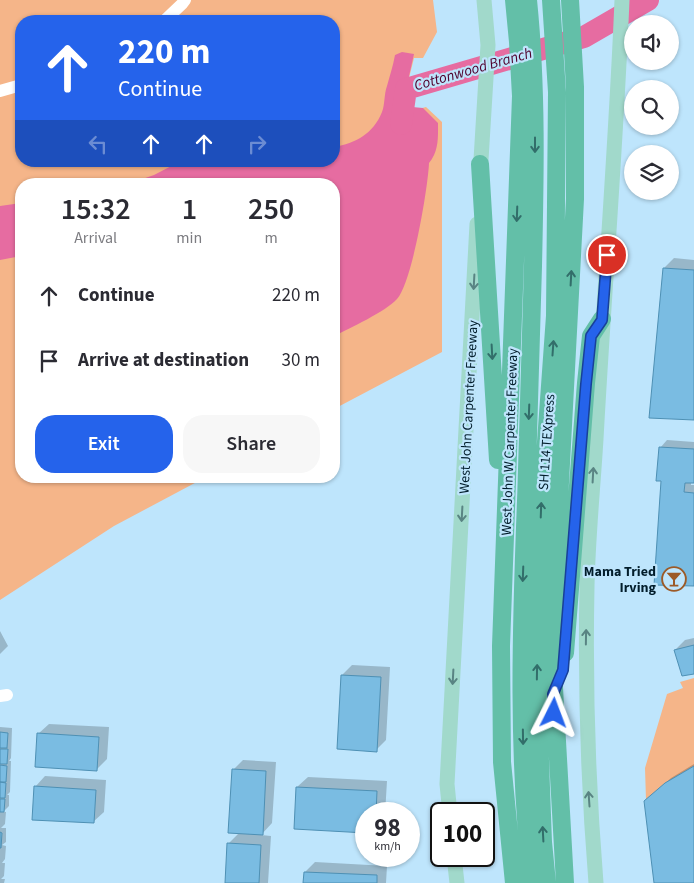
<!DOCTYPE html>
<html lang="en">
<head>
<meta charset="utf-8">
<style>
  body { margin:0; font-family:"Source Sans 3",sans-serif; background:#f7f7f7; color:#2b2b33; height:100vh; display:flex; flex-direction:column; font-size:19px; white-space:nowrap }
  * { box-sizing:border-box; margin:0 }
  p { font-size:16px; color:#7c7c81 }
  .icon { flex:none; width:28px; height:28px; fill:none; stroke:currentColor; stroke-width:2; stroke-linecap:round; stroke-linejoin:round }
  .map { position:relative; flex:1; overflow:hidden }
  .side { position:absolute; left:15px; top:178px; width:325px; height:305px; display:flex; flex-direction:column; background:#fff; border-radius:20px; box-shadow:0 1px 4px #0004 }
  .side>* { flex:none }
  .top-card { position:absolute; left:15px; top:15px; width:325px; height:152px; border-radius:20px; box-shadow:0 1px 4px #0004; background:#2563eb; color:#fff; overflow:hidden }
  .fabs { position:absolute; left:624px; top:15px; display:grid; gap:10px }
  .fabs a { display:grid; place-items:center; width:55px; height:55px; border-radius:50%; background:#fff; box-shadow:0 1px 4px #0004; font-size:25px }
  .speed { position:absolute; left:355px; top:802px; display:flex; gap:10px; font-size:25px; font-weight:700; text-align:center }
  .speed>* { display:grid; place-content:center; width:65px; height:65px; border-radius:50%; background:#fff; box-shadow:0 1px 4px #0004; line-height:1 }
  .speed small { font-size:12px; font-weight:400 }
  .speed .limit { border:2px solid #111; border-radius:8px; background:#fff; color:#111 }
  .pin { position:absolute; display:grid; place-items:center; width:42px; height:42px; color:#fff; margin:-21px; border:2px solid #fff; border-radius:50%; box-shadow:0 1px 5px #0007 }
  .me { position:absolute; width:55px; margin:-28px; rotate:3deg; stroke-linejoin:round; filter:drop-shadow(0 0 4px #0008) }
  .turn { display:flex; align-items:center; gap:18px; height:105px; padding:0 20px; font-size:22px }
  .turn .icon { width:65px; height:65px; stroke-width:2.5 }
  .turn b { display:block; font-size:35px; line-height:42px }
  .lanes { display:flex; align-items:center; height:48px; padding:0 20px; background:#0003; justify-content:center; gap:25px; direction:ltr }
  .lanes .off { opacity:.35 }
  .eta { display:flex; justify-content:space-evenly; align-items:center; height:85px; text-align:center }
  .eta b { font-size:30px; font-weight:600; line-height:35px }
  .button { display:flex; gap:10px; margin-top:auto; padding:10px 20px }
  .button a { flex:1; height:58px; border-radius:20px; background:#2563eb; color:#fff; font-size:20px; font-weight:600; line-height:58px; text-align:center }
  .button a+a { background:#f7f7f7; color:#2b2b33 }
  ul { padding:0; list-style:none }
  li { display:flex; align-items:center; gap:15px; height:65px; padding:0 20px }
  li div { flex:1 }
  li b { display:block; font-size:19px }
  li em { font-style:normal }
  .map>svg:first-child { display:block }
  .green { fill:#f5b589; fill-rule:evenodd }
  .water { fill:#e66ca1 }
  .shadow { fill:#0003 }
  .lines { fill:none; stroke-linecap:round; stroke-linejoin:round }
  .river { stroke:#e66ca1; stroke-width:22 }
  .building { fill:#7abce2; stroke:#4e90b4 }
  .minor { stroke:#fff; stroke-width:12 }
  .major { stroke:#a1d9cb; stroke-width:15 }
  .highway { stroke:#63bfa8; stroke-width:18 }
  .oneway { stroke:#326e6a }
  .oneway2 { stroke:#598483 }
  .route-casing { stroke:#184099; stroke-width:12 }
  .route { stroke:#2563eb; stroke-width:9 }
  .labels { text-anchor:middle; stroke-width:4.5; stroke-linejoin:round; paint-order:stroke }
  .street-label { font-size:14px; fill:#021d2b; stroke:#bee5fc }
  .poi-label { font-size:14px; font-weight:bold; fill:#021d2b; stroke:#bee5fc; text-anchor:end }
  .water-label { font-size:15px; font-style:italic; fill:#50002c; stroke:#bee5fc }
</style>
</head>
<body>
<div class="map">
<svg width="694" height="883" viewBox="0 0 694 883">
  <rect width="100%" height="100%" fill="#bee5fc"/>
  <!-- green -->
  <path class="green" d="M0,0H433L437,32L423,58H414L405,94C406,106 415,111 426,107L442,122V352L334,409V184H21V476H208L114,526L0,600ZM21,21H334V161H21Z
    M694,678V766L665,783L646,800L645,768L667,694L683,688L680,682Z"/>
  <!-- water -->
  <path class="water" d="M402,52L414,54L405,94L406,100L412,107L423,108L438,123C438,137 439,151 429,163C428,188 412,283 397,299C385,312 350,328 334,336V184H128L154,175L181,161H334V147C356,143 373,134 382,112C385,104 384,94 387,86C390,75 393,66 395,55Z
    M21,203V256L0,260V206Z"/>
  <!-- shadow -->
  <path class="shadow" d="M674,258L694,260V419L664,268Z
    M667,440L694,442V482H691V485H694V585L662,480L660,448Z
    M0,631L8,646L0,654Z
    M694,638V673L675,650L685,640Z
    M352,665L390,667L386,740L376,750L342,675Z
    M49,724L109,727L107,759L97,769L38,734Z
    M0,727L12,728L11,758L9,761H11L10,792L7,795H9V806L3,812H6L5,824L1,828H6V842L2,845L6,846L5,859L2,863H5L4,876L1,879H5L4,883H0Z
    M243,760L276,762L272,823L261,835L271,836L268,883H226L228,844L240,832L233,770Z
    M694,764V883H655L652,795L671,778Z
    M45,776L106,780L104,812L93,822L35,787Z
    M308,777L387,781L385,814H366V832L295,828L297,787Z
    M315,862L387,866L386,883H304L305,872Z"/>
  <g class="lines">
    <!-- river -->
    <path class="river" d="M401,124L406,89L584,37L648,0"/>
  </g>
  <!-- building -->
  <path class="building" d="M663,268L694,270V420L649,418Z
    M659,447L694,449V483H685L684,492L694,493V586L654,585L661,481H656Z
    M694,645V674L682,676L674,650Z
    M341,675L381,677L377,752L337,749Z
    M0,732L8,733L7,748H0Z
    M37,733L99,737L97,771L35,767Z
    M0,749H8L7,764H0Z
    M0,765L7,766L6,782H0Z
    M694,766V883H654L644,801L665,783Z
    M232,769L266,771L263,835L228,833Z
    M0,782L6,783L5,798H0Z
    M34,786L96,790L94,823L32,820Z
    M296,787L377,791L376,814H366V833L294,829Z
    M0,799H5L4,812H0Z
    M0,832L2,833L1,848H0Z
    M227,843L261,845L259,883H225Z
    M304,872L377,875V883H303Z"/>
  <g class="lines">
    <!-- minor -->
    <path class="minor" d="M164,21L182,4L185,0
      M0,91L21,85
      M0,696L7,695"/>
    <!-- major -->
    <path class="major" d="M480,176L488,45L484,0
      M450,814L447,784L477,224
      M454,856L457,883
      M596,883C588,784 585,685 587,586C588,537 593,488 596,439C604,293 616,147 622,0"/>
    <!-- highway -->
    <path class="highway" d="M514,0L518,42L521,96L501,646L502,762L514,883
      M528,0C537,89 535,177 533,266C531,345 529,423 526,501C521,628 517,757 532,883
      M480,164L498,460
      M565,653L586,383L591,336L602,319
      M547,883L543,842L537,680L542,498L555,316L557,92L551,0
      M565,883L553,670L557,539L575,199V87L570,0"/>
  </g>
  <!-- one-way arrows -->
  <defs><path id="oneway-shaft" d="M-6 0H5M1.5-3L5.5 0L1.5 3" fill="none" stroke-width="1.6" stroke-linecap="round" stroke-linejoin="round" transform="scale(1.25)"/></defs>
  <g class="oneway">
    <use href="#oneway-shaft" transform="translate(535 145) rotate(90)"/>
    <use href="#oneway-shaft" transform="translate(517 214) rotate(92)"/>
    <use href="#oneway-shaft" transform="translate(571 278) rotate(-87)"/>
    <use href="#oneway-shaft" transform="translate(553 348) rotate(-86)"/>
    <use href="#oneway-shaft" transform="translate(492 352) rotate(87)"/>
    <use href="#oneway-shaft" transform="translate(529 412) rotate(92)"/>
    <use href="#oneway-shaft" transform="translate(541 510) rotate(-88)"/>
    <use href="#oneway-shaft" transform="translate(523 574) rotate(92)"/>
    <use href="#oneway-shaft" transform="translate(537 672) rotate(-89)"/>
    <use href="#oneway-shaft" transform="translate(523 737) rotate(89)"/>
    <use href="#oneway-shaft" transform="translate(543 834) rotate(-93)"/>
  </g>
  <g class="oneway2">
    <use href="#oneway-shaft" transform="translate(474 282) rotate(93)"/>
    <use href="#oneway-shaft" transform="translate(593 475) rotate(-87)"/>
    <use href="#oneway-shaft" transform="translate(462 514) rotate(93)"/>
    <use href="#oneway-shaft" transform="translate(586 637) rotate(-89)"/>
    <use href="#oneway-shaft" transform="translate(453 677) rotate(93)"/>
    <use href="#oneway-shaft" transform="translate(589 799) rotate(-94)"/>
  </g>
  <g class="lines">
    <!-- route casing -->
    <g class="route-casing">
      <path id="route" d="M554,713L553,694L563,670L586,384L591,336L602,320L607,255"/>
    </g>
    <!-- route -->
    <use href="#route" class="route"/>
  </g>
  <!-- icons -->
  <defs>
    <g id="bar-ring" transform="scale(1.25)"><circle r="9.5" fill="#bee5fc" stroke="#9c5a27" stroke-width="1.5"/><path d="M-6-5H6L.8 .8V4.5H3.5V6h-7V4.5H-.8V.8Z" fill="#9c5a27"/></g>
  </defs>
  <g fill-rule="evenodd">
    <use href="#bar-ring" x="674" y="579"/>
  </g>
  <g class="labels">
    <!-- street labels -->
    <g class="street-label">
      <text transform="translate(468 407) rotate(-87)" y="5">West John Carpenter Freeway</text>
      <text transform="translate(509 442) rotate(-88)" y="5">West John W Carpenter Freeway</text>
      <text transform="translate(546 442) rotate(-86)" y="5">SH 114 TEXpress</text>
    </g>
    <!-- poi labels -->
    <g class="poi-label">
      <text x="656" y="576">Mama Tried<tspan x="656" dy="16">Irving</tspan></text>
    </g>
    <!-- water labels -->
    <g class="water-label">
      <text transform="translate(473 69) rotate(-16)" y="5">Cottonwood Branch</text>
    </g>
  </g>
</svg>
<div class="fabs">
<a><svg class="icon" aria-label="sound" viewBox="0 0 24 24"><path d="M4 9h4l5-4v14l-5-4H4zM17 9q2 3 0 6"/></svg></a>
<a><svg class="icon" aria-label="search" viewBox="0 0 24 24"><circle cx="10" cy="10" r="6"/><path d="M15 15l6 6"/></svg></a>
<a><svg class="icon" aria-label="layers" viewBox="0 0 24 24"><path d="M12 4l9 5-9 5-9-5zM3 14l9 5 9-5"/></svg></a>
</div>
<div class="speed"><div>98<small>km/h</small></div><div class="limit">100</div></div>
<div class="pin" style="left:607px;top:255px;background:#d93025"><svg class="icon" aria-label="arrive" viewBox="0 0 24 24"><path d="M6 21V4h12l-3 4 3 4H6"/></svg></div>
<svg class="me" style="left:554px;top:713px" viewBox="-20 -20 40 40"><path d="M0-17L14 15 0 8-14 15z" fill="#2563eb" stroke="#fff" stroke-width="4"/></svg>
<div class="top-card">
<div class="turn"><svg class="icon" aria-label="ahead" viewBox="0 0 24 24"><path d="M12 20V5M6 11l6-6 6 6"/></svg><div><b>220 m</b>Continue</div></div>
<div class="lanes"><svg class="icon off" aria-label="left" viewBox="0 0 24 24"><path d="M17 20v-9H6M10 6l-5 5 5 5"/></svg><svg class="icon" aria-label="ahead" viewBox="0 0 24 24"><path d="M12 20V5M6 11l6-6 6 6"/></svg><svg class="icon" aria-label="ahead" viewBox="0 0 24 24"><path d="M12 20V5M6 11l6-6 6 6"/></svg><svg class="icon off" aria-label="right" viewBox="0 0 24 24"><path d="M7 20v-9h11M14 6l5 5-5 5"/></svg></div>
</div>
<section class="side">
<div class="eta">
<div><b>15:32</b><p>Arrival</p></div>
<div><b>1</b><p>min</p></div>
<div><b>250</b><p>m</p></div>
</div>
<ul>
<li><svg class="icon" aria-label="ahead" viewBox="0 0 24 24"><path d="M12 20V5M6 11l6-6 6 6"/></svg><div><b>Continue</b></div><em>220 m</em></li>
<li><svg class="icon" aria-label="arrive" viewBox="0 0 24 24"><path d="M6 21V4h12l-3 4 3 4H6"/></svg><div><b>Arrive at destination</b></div><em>30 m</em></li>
</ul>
<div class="button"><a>Exit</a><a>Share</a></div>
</section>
</div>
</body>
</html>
